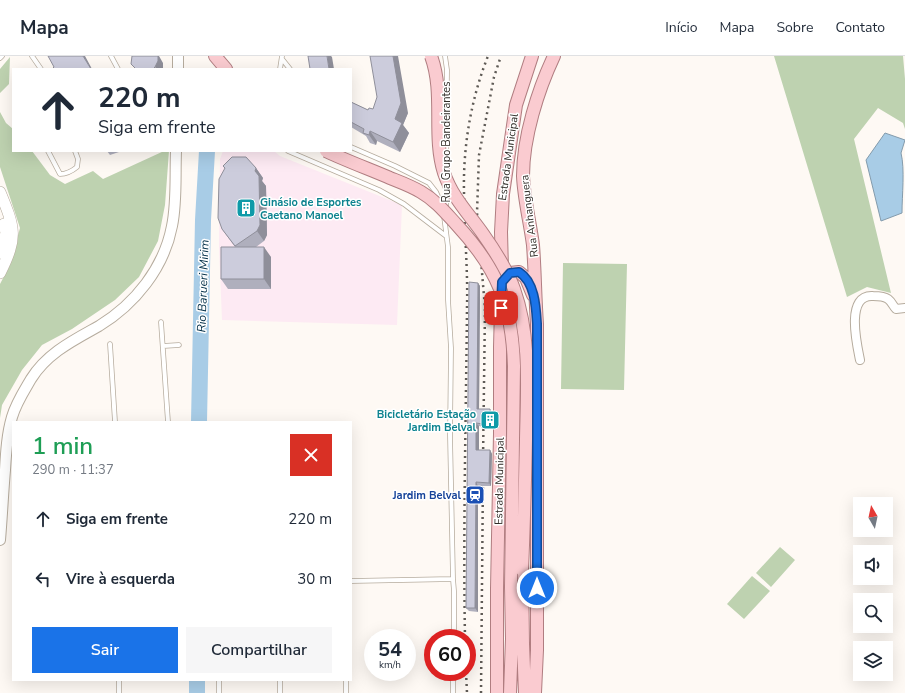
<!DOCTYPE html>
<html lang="pt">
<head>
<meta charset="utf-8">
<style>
  body { margin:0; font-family:"Nunito Sans",sans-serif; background:#f6f6f7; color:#1f2937; height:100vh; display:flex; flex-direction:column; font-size:15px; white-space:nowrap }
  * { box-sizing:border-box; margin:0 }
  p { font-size:13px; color:#747a83 }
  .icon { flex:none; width:22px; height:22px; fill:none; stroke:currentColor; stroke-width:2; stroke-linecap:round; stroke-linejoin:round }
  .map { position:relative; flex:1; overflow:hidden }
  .details { position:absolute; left:12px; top:365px; width:340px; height:260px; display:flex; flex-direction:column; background:#fff; border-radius:0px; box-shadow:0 4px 16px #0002 }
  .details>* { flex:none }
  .guide { position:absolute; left:12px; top:12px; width:340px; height:84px; border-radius:0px; box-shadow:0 4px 16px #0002; background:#fff; color:#1f2937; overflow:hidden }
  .needle { width:26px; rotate:351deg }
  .tools { position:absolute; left:853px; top:441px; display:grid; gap:8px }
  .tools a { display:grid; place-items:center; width:40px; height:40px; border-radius:0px; background:#fff; box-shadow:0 4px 16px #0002; font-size:20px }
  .speed { position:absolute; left:364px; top:573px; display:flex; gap:8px; font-size:20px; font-weight:700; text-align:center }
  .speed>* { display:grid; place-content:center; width:52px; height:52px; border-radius:50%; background:#fff; box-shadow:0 4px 16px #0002; line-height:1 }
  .speed small { font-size:10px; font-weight:400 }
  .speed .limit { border:6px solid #d22; background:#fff; color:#111 }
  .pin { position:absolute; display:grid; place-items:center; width:34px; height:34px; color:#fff; margin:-17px; border-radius:8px; box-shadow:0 2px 6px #0006 }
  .me { position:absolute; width:44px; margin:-22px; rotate:0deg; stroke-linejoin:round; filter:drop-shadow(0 0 3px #0008) }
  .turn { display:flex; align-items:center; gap:14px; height:84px; padding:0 20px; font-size:18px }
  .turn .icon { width:52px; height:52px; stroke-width:2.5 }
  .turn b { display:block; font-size:28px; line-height:34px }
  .round { display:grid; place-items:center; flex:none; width:42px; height:42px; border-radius:0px; background:#f6f6f7 }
  .overview { display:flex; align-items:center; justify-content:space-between; height:68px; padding:0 20px }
  h1 { font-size:24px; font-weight:600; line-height:30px; color:#1e9e55 }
  .button { display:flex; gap:8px; margin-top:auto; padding:8px 20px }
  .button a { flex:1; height:46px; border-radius:0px; background:#1a73e8; color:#fff; font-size:16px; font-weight:600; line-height:46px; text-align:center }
  .button a+a { background:#f6f6f7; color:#1f2937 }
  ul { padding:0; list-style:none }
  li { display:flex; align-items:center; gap:12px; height:60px; padding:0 20px }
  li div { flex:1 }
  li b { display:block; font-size:15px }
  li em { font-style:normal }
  header { display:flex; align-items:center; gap:24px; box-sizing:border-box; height:56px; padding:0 20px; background:#fff; border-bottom:1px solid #e0e1e3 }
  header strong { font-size:19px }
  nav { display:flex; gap:22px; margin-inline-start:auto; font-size:14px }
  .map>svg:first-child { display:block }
  .education { fill:#fdeaf3 }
  .green { fill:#bed2b0 }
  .water { fill:#a8cce6; stroke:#839bac }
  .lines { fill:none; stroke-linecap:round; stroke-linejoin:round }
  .river { stroke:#a8cce6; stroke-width:16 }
  .service-casing { stroke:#b6ac9e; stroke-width:5.5 }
  .minor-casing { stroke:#b6ac9e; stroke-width:10 }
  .tertiary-casing { stroke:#b6ac9e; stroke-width:12 }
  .secondary-casing { stroke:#b6ac9e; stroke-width:12 }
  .primary-casing { stroke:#b07d80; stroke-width:14 }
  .service { stroke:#fff; stroke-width:4 }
  .minor { stroke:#fff; stroke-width:8 }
  .tertiary { stroke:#fff; stroke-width:10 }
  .secondary { stroke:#fff; stroke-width:11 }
  .primary { stroke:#facbd0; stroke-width:12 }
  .rail { stroke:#5f5b56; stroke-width:2.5; stroke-dasharray:2 4; stroke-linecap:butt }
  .primary-bridge-casing { stroke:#b07d80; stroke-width:14; stroke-linecap:butt }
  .primary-bridge { stroke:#facbd0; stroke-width:12 }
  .wall { fill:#afafbd }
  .shaded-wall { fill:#8f8f9a }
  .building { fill:#ccccdc; stroke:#8f8f9a }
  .route-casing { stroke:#114b97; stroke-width:10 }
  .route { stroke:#1a73e8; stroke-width:7 }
  .labels { text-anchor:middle; stroke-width:3; stroke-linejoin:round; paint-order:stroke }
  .street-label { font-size:11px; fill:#2e2a25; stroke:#fff }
  .culture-label { font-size:11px; font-weight:bold; fill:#0d838f; stroke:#fff; text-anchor:start }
  .transit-label { font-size:11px; font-weight:bold; fill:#164399; stroke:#fff; text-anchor:end }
  .water-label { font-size:12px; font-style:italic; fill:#002e47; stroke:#fff }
</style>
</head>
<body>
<header>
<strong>Mapa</strong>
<nav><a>Início</a><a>Mapa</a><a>Sobre</a><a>Contato</a></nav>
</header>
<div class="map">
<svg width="905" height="637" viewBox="0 0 905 637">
  <rect width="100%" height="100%" fill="#fef9f4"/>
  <!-- education -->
  <path class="education" d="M223,95H274L280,100L402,149L397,269L222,264L219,191L220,103Z"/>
  <!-- green -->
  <path class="green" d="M774,0H903L905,23V73L903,67L878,52L854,83L891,237L867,231L847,241Z
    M10,1L9,28L0,37V13Z
    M0,56L6,67L13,73V95H32L50,119L65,128L93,115L103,123L164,95H169L165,149L158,185L139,221L115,244L72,273L42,289L22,314L2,349L0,362V228L10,209L20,172L0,111Z
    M563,207L627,208L624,334L561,333Z
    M780,491L795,504L771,531L756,517Z
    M752,520L770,535L744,563L727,548Z"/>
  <!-- water -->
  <path class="water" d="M885,77L905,84L901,97C905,113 902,139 902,157L881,165L866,104Z"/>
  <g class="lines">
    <!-- river -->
    <path class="river" d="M199,366L203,164L207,95
      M197,637V624"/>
    <!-- service casing -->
    <g class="service-casing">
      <path id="service" d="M32,0L41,13
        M111,0L118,13
        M445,0L447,14L446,103
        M0,2L2,0
        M282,3L290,13
        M280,13L282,0
        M351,91L395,110L429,127L436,136L441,147
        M48,95L60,118C67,118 71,116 77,111L78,103L75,95
        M288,95L379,134L404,148L446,180
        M446,153V132
        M444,160L448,191V244L451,292L450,379L453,523
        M161,266L168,366
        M110,288L115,366
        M163,290L179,289
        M351,525L453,523L454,535V582
        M346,624V637
        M119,637V624
        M219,637V624
        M280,637V624
        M453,637V616"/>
    </g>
    <!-- minor casing -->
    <g class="minor-casing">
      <path id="minor" d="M860,304C857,289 845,238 873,240C878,240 884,240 888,243C892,246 893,250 896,253L905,252"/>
    </g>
    <!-- tertiary casing -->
    <g class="tertiary-casing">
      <path id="tertiary" d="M178,0V13
        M0,484C2,461 3,437 5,414C6,396 7,378 12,361C16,347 24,335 31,323C47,297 74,284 99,270C135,248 164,212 172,170C177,146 175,120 176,95"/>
    </g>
    <!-- secondary casing -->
    <g class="secondary-casing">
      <path id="secondary" d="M0,136C15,172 18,181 0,217
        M0,197L6,177L4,168"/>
    </g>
    <!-- primary casing -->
    <g class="primary-casing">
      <path id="primary" d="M215,0L226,13
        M502,226L510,217L519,216L526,222L533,239
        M522,514L523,588L525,637
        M497,637V533L500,378V291L502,213L501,176L503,138L516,49L532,0
        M510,637L512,583L511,531
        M535,637L537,594V268C535,241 535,215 533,189C530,166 524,143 523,120C523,81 538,34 554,0"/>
    </g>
    <!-- service -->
    <use href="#service" class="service"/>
    <!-- minor -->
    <use href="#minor" class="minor"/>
    <!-- tertiary -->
    <use href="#tertiary" class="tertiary"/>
    <!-- secondary -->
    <use href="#secondary" class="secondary"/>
    <!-- primary -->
    <use href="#primary" class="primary"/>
    <!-- rail -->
    <path class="rail" d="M483,405L485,252L477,157L479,99L494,21L501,0
      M465,582C463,472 466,361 467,250C468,212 464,174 464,136C463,90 471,43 488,0
      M466,616L467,637
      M481,637L483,419"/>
    <!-- primary-bridge casing -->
    <g class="primary-bridge-casing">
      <path id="primary-bridge" d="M431,0C445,38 432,79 444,117C452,141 469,158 483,178C495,195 507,213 514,233C531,281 527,333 526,383C525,427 524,470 522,514
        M326,95C347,105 369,113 390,122C400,126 411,130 421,136C435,144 445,156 456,168C498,213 512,249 514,310L511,531"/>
    </g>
    <!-- primary-bridge -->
    <use href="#primary-bridge" class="primary-bridge"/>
  </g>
  <!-- wall -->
  <path class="wall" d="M351,46L368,54L373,53L408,57L403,69L409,77L400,96L377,85L376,89L370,87L366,80L351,71Z
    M107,95H122L110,99Z
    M223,110L256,112L263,122L262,125L266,130L267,179L264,185L256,191L271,201V233H228L221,223L235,191L222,173L225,113Z
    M478,227L480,230L479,353L492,357V373L479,370V394H490L492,398L491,430H478V556L469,555L466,552Z"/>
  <!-- shaded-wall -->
  <path class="shaded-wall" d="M83,0H85L92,13H91Z
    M158,0H159L163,7V13H156L155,11Z
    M327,0H331L332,1L334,13H329Z
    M393,0H398L408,57L403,69L409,77L400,96L393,86L395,63Z
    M370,75L377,85L376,89L369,79Z
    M256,112L263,122L262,125L266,130L267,179L264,185L257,175L255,115Z
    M264,191L271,201V233L264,223Z
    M478,227L480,230L479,357L477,353Z
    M490,353L492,357V373L490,369Z
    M476,367L479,370V397L476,394Z
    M490,394L492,398L491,430L489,427Z
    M476,426L478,430V556L475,552Z"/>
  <!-- building -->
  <path class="building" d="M48,0H83L91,13H52L54,11Z
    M132,0H158V5L155,11L153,13H136L131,8Z
    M308,0H327L329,13H310Z
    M370,0H393L401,47L395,63L402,67L393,86L370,75L369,79L363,77L364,73L351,66V46L368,54L369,52L373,53L377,41Z
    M232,101H246L256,112L255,115L259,120L260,169L257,175L235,190L222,173L218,162L219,123L225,112L223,110Z
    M221,191H264V223H221Z
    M469,226L478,227L477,353H490V369L476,367V394H490L489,427L476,426L475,552H466Z"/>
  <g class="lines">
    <!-- route casing -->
    <g class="route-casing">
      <path id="route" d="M501,252L502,226L510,217L519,216C535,226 536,251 537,268V532"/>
    </g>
    <!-- route -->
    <use href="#route" class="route"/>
  </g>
  <!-- icons -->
  <defs>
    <g id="building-square" transform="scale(1)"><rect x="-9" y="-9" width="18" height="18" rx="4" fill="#0f9aa8" stroke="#fff"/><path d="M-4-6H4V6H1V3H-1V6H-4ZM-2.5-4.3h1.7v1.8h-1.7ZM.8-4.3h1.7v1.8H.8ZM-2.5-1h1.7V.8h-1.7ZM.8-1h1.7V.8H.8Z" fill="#fff"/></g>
    <g id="station-square" transform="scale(1)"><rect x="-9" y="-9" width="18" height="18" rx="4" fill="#1a4fb4" stroke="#fff"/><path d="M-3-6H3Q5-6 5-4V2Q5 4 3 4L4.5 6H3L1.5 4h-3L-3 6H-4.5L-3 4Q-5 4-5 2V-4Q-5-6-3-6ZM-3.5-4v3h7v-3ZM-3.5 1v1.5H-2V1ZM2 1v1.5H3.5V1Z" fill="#fff"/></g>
  </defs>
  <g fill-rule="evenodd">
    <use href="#building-square" x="246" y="152"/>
    <use href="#building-square" x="490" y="364"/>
    <use href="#station-square" x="475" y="439"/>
  </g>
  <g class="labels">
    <!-- street labels -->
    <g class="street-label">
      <text transform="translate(446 86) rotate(-90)" y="4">Rua Grupo Bandeirantes</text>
      <text transform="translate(508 101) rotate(-82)" y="4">Estrada Municipal</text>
      <text transform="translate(529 160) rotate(-97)" y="4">Rua Anhanguera</text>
      <text transform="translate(499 425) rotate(-89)" y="4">Estrada Municipal</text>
    </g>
    <!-- culture labels -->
    <g class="culture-label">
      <text x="260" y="150">Ginásio de Esportes<tspan x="260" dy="13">Caetano Manoel</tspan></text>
      <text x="476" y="362" text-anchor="end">Bicicletário Estação<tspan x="476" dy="13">Jardim Belval</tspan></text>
    </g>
    <!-- transit labels -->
    <g class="transit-label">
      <text x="461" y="443">Jardim Belval</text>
    </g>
    <!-- water labels -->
    <g class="water-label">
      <text transform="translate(203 230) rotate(-88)" y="4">Rio Barueri Mirim</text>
    </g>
  </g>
</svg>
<div class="tools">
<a><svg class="needle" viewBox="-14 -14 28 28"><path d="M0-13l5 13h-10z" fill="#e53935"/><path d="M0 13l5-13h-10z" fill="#747a83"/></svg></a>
<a><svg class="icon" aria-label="sound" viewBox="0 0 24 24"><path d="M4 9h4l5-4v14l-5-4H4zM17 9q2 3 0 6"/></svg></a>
<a><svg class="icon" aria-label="search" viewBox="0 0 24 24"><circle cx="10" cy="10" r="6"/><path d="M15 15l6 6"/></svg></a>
<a><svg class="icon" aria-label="layers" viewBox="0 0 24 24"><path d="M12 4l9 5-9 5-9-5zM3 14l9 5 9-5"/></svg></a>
</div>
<div class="speed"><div>54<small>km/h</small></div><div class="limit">60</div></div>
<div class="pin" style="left:501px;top:252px;background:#d93025"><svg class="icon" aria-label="arrive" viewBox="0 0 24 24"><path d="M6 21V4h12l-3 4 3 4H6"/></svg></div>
<svg class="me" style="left:537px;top:532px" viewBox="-20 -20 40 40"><circle r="17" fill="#1a73e8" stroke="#fff" stroke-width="3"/><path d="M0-11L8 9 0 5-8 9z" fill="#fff"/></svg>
<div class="guide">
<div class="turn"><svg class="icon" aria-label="ahead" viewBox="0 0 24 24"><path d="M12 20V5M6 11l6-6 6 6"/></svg><div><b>220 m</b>Siga em frente</div></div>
</div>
<section class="details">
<div class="overview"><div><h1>1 min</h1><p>290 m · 11:37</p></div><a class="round" style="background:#d93025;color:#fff"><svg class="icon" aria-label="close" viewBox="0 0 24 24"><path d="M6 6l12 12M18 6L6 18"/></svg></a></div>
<ul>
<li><svg class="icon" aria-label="ahead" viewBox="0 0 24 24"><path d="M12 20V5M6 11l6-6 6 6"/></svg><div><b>Siga em frente</b></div><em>220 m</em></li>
<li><svg class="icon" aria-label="left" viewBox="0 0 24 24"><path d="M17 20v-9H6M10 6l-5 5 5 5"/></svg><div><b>Vire à esquerda</b></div><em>30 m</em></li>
</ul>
<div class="button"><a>Sair</a><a>Compartilhar</a></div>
</section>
</div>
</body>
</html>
